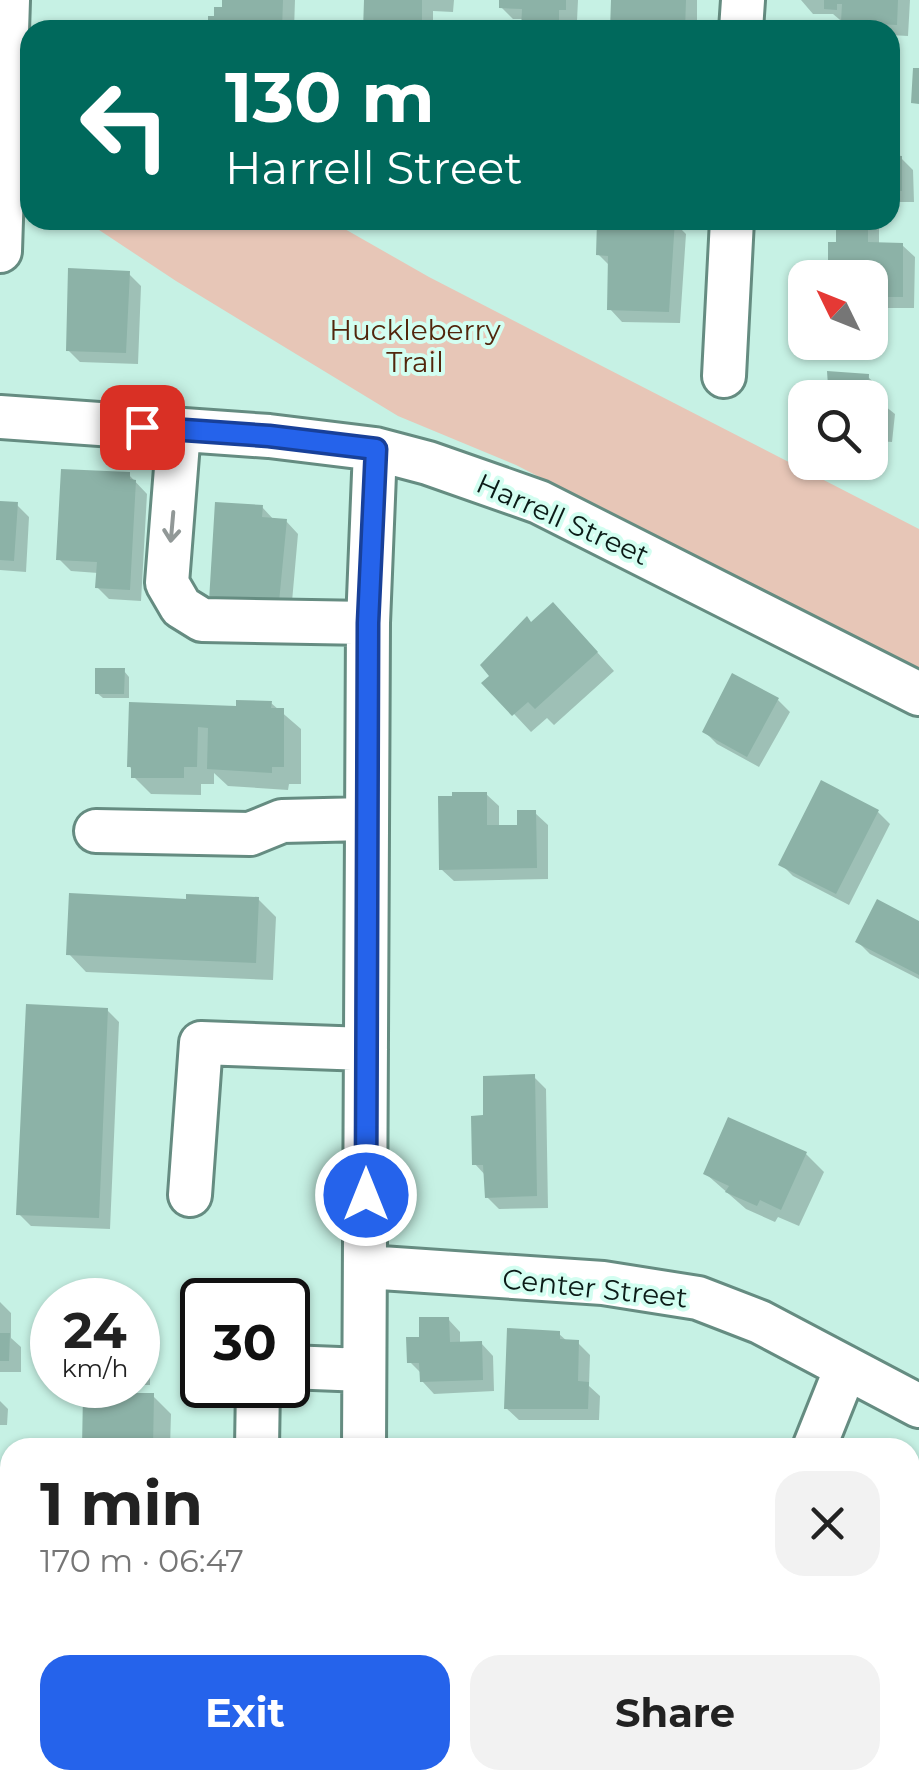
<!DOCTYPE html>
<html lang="en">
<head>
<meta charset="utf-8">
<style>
  body { margin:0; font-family:Montserrat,sans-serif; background:#f2f2f2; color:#222; height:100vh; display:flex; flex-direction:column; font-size:38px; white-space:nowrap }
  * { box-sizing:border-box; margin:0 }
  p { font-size:32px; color:#767676 }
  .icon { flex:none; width:55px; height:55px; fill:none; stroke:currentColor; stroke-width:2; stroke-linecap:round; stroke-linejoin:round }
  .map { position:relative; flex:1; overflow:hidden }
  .side { position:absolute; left:0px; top:1438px; width:920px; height:352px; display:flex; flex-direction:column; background:#fff; border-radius:30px 30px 0 0; box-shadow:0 2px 8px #0004 }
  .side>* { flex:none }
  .top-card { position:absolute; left:20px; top:20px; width:880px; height:210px; border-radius:30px; box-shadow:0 2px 8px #0004; background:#00695c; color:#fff; overflow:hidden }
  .needle { width:65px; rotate:313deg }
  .buttons { position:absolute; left:788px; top:260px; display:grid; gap:20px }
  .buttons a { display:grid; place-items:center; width:100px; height:100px; border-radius:20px; background:#fff; box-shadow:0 2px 8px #0004; font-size:50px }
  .speed { position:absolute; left:30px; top:1278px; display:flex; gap:20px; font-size:50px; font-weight:700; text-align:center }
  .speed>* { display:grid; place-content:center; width:130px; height:130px; border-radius:50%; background:#fff; box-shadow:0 2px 8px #0004; line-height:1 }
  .speed small { font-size:25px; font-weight:400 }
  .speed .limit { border:5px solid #111; border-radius:15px; background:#fff; color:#111 }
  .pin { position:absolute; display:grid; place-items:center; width:85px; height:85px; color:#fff; margin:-42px; border-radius:20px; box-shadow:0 5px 15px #0006 }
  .me { position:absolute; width:110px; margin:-55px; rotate:0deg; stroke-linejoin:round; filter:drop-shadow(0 0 8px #0008) }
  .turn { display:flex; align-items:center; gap:35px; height:210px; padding:0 40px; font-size:45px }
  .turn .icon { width:130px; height:130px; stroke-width:2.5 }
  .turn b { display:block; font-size:70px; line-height:85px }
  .round { display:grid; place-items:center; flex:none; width:105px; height:105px; border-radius:30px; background:#f2f2f2 }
  .headline { display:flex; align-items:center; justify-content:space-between; height:170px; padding:0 40px }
  h1 { font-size:60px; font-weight:700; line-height:75px }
  .cta { display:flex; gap:20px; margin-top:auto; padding:20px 40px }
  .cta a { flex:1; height:115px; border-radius:30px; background:#2563eb; color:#fff; font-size:40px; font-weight:700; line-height:115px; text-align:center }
  .cta a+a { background:#f2f2f2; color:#222 }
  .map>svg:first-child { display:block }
  .built { fill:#b4e8d8 }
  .green { fill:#e7c6b7 }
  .shadow { fill:#0003 }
  .building { fill:#8cb2a7 }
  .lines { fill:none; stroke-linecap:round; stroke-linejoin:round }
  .minor-casing { stroke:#658c81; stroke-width:48 }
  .minor { stroke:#fff; stroke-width:42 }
  .oneway { stroke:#919897 }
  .route-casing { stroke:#184099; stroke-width:25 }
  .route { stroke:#2563eb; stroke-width:18 }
  .labels { text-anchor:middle; stroke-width:8; stroke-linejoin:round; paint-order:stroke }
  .park-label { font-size:28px; fill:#52260d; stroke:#d3fef1 }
  .street-label { font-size:28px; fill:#0b1b17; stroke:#d3fef1 }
</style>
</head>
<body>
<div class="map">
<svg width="919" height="1788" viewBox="0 0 919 1788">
  <rect width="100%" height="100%" fill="#c6f1e4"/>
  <!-- built -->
  <path class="built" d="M0,1563L10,1566V1780H45V1788H0Z"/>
  <!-- green -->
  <path class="green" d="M84,220H329L429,277L919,529V672L516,465L398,416L176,281Z"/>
  <!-- shadow -->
  <path class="shadow" d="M222,0H295L294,30H211L225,10Z
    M366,0H454L453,12L433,11V30H366Z
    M501,0H578L577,21H571L570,30H524V19H513L501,7Z
    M613,0H697V30H613Z
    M801,0H910L908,36L890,35V30H852L833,14H813Z
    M890,158H901L913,170L914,202H890Z
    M839,220H879V245H902L915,257L914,308H870V278L838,244Z
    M614,221L674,222L686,234L680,323L622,322L610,309V266L598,254Z
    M128,273L141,286L138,364L80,362L68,350Z
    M868,377L881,389L880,402L895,414L892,442L877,441L875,457L870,456V398H820Z
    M129,475L147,494L141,601L109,599L97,587L98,573L71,571L59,559Z
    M0,504L17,505L29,517L26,572L0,570Z
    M262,507L275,521H286L298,534L291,613H223Z
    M571,623L614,671L554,725L547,718L531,732L485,683L532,625Z
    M124,671L129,677V698H103L97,693Z
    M778,700L790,712L759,767L717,744L705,732Z
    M271,703L301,729V784H289L288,790L228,786L214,773V784H201V795L151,794L134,777L130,766L131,704L238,708Z
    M486,794L499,806V828L519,827L535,813L548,825V879L454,881L441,869Z
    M878,812L890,824L849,905L793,876L781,864Z
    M258,899L276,917L273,980L86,972L69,954L189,901Z
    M919,924V979L870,954L858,942Z
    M107,1010L119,1022L110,1229L31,1226L19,1214Z
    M534,1077L546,1089L548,1208L499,1209L487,1197L486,1176L475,1164L486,1118Z
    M806,1154L824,1172L799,1226L778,1217L775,1222L746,1209L706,1174Z
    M0,1302L11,1313V1338L21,1347V1372H0Z
    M448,1319L460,1332V1344L481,1343L493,1356L494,1391L434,1394L422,1381V1374L410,1362L421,1340Z
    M558,1333L568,1342L578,1343L590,1355L589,1386L600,1396L599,1420H519L506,1408Z
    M138,1351H145L150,1357V1385H137Z
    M153,1396L171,1414L170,1448H85Z
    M0,1401L8,1409L7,1425H0Z
    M910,1529L919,1533V1620L910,1643Z
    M195,1780H261V1788H195Z
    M780,1780H834L831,1788H792Z
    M839,1780H853L850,1788H836Z"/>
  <!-- building -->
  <path class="building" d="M222,0H283L282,30H208V16H214V7H222Z
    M364,0H422V30H363Z
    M499,0H566V10H559V30H521L522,9L499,8Z
    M611,0H686L685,30H610Z
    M824,0H898L897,25L841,22L842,4H837V10L824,9Z
    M913,68H919V104L911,103Z
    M890,155L902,156V191H890Z
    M675,220L669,312L607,310L608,256L596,255L597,221Z
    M836,220H868V242L903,243V297H870V278H828V242H836Z
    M68,268L130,271L126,353L66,351Z
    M827,371L869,374L868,398H817L818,389H825V385L828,386Z
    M870,398L883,400L881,431L870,430Z
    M61,469L130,472V479L136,480L130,590L95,588L97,562L56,560Z
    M0,501L18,502L14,561L0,560Z
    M215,502L263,505L262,517L287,519L279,602L209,601Z
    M553,602L598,652L535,709L528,702L512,716L481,683L489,676L480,665L527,616L531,622Z
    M95,668H125L124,694H95Z
    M732,673L779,698L747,757L702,732Z
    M236,700L272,701L271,708H284V767H272V773L207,769L208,728L198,727L197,767H184V778H131V767H127L129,702L236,706Z
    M821,780L879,810L836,894L778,865Z
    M452,792H487V825H517V810H536L537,868L439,870L438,796H452Z
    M69,893L186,899V894L259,897L256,963L66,955Z
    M877,899L919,921V975L855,942Z
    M26,1004L108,1008L99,1218L16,1215Z
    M535,1074L537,1196L485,1198L483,1165H472L471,1116L483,1115V1076Z
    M728,1117L807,1152L781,1210L760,1200L757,1206L725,1192L729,1186L703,1174Z
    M419,1317H449L450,1342L482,1341L483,1380L420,1382L419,1363H407L406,1337H419Z
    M507,1328L560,1331V1339L579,1340L578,1381L589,1382L588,1409H504Z
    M0,1333H10L9,1361H0Z
    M138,1348H146L145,1380H138Z
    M83,1393H154L153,1448H82Z
    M910,1526L919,1530V1580L910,1601Z
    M193,1780H250V1788H193Z
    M786,1780H837L833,1788H806Z"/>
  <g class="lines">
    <!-- minor casing -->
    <g class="minor-casing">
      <path id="minor" d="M741,30L743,0
        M0,251L8,0
        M724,376L732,220
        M0,417L269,436L375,449L428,463L539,502L919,694
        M179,430L167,583L181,607L202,620L368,623
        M96,831L250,834L282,821L366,819
        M190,1195L201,1043L366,1049
        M366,1267L603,1283L698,1298L760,1322L919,1406
        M288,1367L364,1370
        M257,1448L258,1385
        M364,1448L368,623L375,449
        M814,1448L846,1368
        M366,1780V1788
        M289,1788V1780
        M677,1788L681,1780"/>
    </g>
    <!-- minor -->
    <use href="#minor" class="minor"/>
  </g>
  <!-- one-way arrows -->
  <defs><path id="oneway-shaft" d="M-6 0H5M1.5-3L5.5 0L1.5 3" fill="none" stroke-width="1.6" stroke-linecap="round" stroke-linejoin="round" transform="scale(2.5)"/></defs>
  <use class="oneway" href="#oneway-shaft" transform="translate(172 527) rotate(95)"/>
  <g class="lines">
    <!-- route casing -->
    <g class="route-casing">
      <path id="route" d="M142,427L269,436L376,449L368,623L366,1195"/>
    </g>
    <!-- route -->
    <use href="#route" class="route"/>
  </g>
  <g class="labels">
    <!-- park labels -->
    <g class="park-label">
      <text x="415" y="340">Huckleberry<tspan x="415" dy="32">Trail</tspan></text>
    </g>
    <!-- street labels -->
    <g class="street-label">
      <text transform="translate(563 519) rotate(24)" y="10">Harrell Street</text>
      <text transform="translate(595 1288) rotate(6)" y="10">Center Street</text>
    </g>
  </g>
</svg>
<div class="buttons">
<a><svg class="needle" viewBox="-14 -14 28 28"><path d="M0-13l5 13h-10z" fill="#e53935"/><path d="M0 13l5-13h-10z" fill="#767676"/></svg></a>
<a><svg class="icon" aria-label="search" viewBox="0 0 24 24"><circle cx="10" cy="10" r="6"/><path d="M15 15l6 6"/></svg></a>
</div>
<div class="speed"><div>24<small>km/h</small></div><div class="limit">30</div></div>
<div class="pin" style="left:142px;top:427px;background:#d93025"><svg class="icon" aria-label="arrive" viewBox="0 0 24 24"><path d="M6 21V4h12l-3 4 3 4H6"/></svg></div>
<svg class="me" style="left:366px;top:1195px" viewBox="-20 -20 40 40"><circle r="17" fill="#2563eb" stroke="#fff" stroke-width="3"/><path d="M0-11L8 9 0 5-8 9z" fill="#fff"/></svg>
<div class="top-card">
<div class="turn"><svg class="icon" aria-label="left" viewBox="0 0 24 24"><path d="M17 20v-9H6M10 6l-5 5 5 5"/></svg><div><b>130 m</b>Harrell Street</div></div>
</div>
<section class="side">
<div class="headline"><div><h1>1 min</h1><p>170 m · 06:47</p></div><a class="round"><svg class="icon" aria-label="close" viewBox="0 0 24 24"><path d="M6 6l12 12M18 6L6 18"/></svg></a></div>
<div class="cta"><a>Exit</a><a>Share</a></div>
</section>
</div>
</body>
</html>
